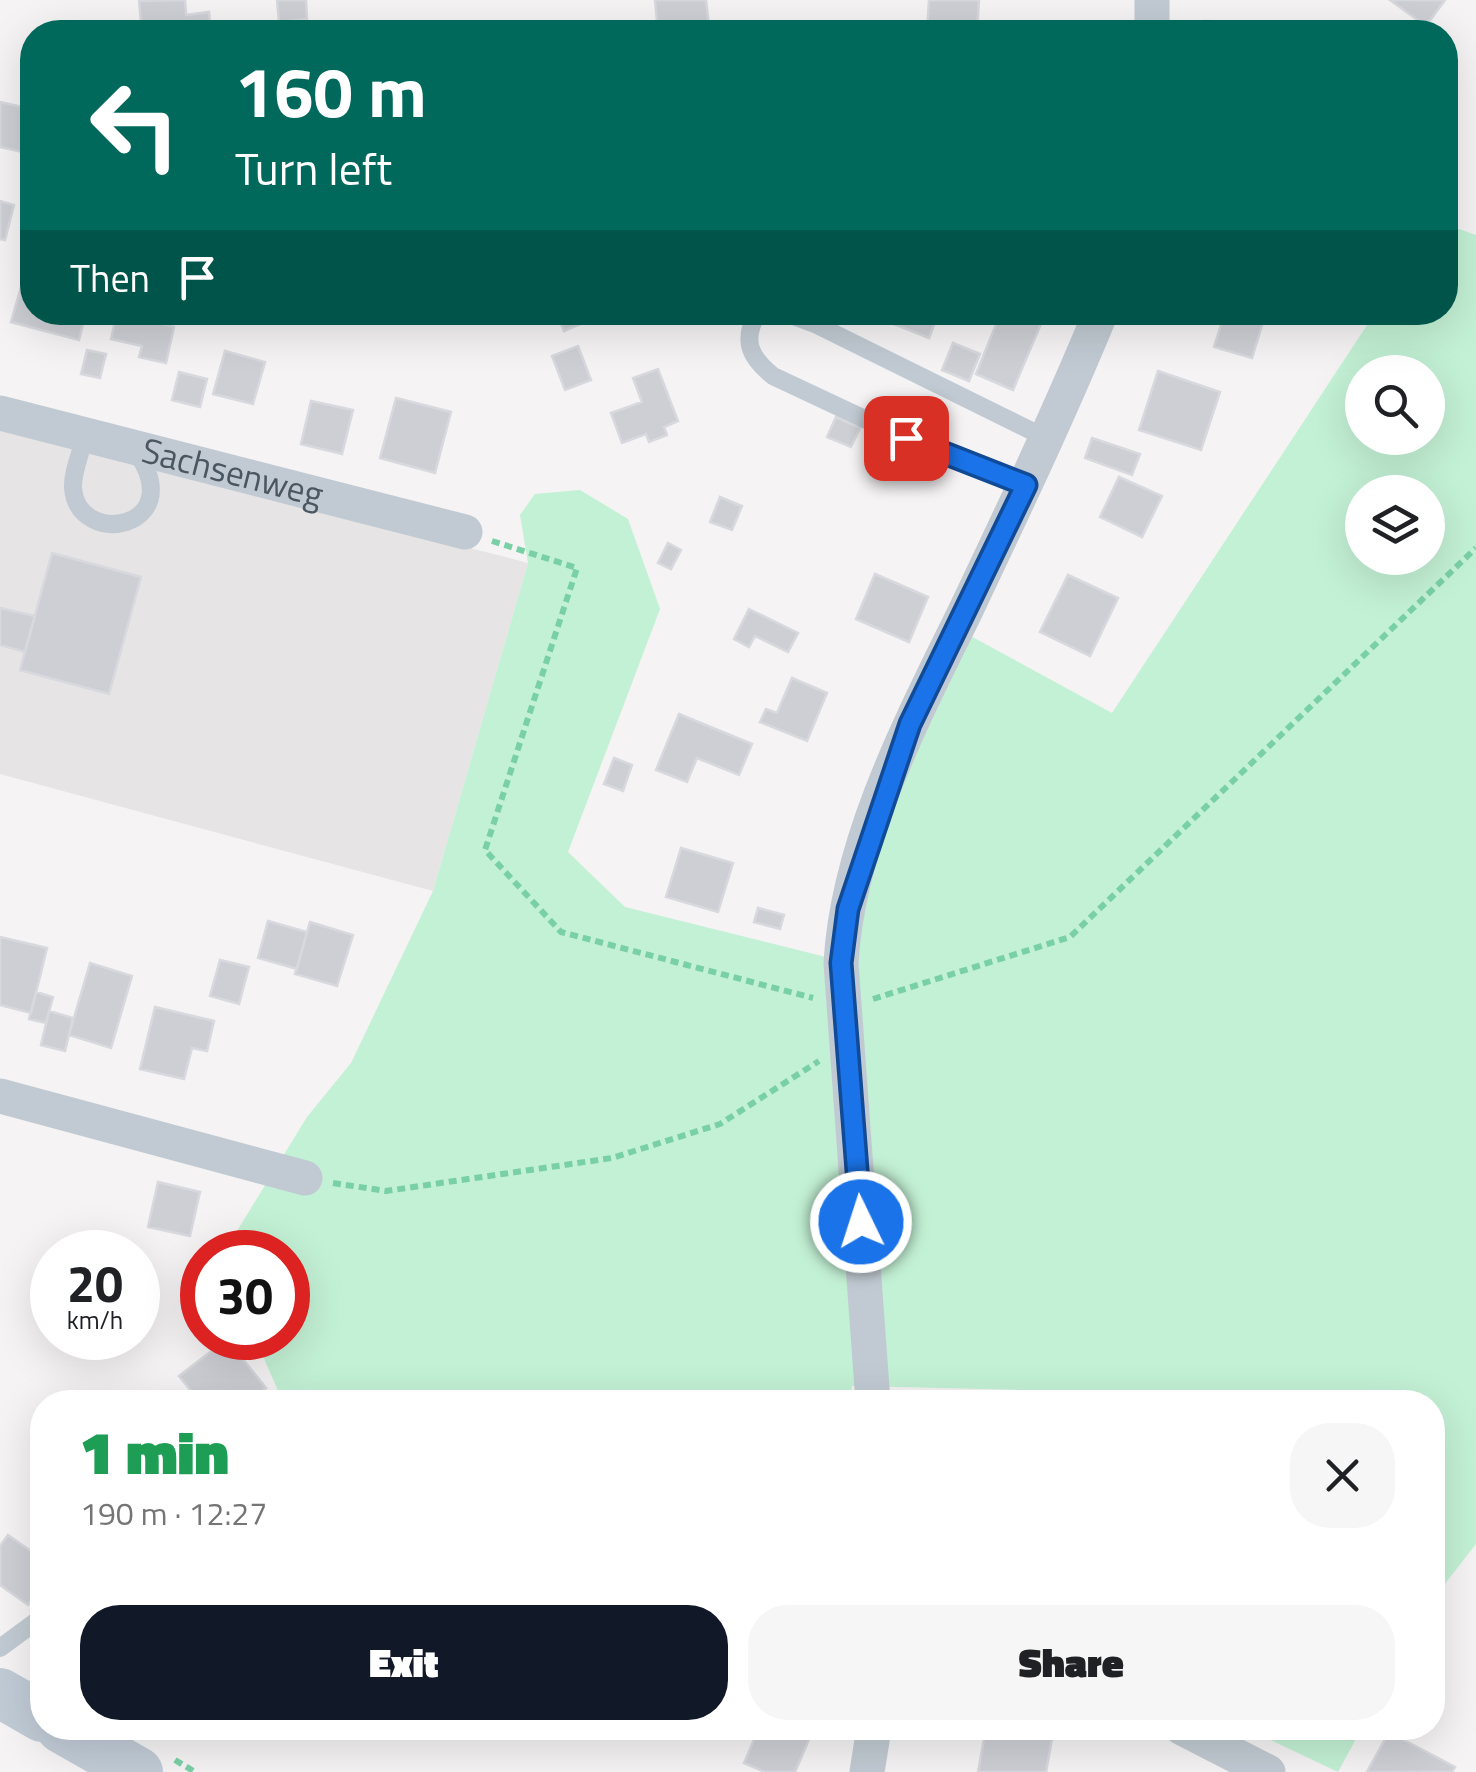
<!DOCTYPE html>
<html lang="en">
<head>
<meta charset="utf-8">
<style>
  body { margin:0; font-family:"Titillium Web",sans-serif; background:#f6f6f6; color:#202124; height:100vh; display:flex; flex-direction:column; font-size:38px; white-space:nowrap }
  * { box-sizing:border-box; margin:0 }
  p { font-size:32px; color:#757577 }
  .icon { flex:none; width:55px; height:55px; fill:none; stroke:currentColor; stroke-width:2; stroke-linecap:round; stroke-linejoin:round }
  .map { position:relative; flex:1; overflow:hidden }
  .sheet { position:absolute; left:30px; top:1390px; width:1415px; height:350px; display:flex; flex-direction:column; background:#fff; border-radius:40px; box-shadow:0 10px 40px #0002 }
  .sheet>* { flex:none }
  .banner { position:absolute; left:20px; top:20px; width:1438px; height:305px; border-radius:40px; box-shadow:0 10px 40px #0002; background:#00695c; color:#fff; overflow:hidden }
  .tools { position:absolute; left:1345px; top:355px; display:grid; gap:20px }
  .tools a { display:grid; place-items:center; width:100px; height:100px; border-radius:50%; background:#fff; box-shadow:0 10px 40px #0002; font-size:50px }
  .speed { position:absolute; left:30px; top:1230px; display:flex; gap:20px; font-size:50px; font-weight:700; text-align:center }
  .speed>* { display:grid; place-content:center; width:130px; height:130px; border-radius:50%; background:#fff; box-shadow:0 10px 40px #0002; line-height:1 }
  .speed small { font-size:25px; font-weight:400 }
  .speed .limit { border:15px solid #d22; background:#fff; color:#111 }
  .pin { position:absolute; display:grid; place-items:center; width:85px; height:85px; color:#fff; margin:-42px; border-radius:20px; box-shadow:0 5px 15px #0006 }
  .me { position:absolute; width:110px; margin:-55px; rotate:356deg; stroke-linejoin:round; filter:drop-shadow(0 0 8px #0008) }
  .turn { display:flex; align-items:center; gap:35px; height:210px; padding:0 50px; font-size:45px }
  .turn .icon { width:130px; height:130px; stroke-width:2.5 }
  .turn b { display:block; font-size:70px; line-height:85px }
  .then { display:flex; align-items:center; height:95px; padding:0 50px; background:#0003; gap:20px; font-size:38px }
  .round { display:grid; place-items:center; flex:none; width:105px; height:105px; border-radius:40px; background:#f6f6f6 }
  .head { display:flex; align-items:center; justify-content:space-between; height:170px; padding:0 50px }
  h1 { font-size:60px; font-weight:800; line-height:75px; color:#1e9e55 }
  .action { display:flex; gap:20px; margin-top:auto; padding:20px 50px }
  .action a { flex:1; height:115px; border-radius:40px; background:#111827; color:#fff; font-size:40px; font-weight:800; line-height:115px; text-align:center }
  .action a+a { background:#f6f6f6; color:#202124 }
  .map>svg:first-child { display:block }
  .education { fill:#e6e4e5 }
  .green { fill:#c3f1d5; fill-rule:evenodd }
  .building { fill:#cdcfd5; stroke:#d7d9de; stroke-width:2.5 }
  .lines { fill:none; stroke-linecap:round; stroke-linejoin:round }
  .path { stroke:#7ad0a6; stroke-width:6; stroke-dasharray:8 5; stroke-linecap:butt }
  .service { stroke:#c1cad2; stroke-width:18 }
  .minor { stroke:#c1cad2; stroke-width:35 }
  .secondary { stroke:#c1cbd6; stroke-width:50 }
  .route-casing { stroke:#114b97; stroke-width:25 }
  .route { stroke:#1a73e8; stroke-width:18 }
  .labels { text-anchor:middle; stroke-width:8; stroke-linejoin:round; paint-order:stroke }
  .street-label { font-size:35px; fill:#4a5661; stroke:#fff }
</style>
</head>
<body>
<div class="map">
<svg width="1476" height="1772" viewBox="0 0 1476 1772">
  <rect width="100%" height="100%" fill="#f5f3f3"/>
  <!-- education -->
  <path class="education" d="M0,427L528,563L433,891L0,774Z"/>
  <!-- green -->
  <path class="green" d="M1445,224L1476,235V1544L1433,1599L1432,1402H1200V1394L852,1386L849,1402H354C333,1387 307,1402 283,1402L255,1338H288V1252H224L307,1117L351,1063L433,891L528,563L520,515L535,494L580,490L628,519L660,609L568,852L625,907L826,957L943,621L1112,713L1375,313L1445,312ZM1362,372H1428V438H1362ZM1362,492H1428V558H1362Z
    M1245,1728H1362L1338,1772Z"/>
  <!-- building -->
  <path class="building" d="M185,0L186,15L209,12L211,32H142L139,1Z
    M277,0H306L307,19L279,22Z
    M655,0H706L709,27L658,32Z
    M929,0H979L977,32H927Z
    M1390,0H1445L1426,26Z
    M1204,21L1253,22V32H1204Z
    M0,102L32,109L27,153L0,147Z
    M0,201L14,205L5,240L0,239Z
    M23,280L32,282V312H86L79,340L11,322Z
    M136,312H162L160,323L174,327L166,363L139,357L142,346L111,339L117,313L135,317Z
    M556,312H608L564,331Z
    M893,312H939L929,338L889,322Z
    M1001,312H1028L1043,319L1013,390L976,374Z
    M1225,312H1266L1252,358L1214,347Z
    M953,343L980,354L969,381L942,370Z
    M578,346L591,380L565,390L552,356Z
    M87,350L106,354L100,378L81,374Z
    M225,351L265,362L253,404L213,394Z
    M658,369L678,421L664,427L667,435L649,442L646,434L622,443L611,413L642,402L633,378Z
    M1158,371L1220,392L1201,450L1139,430Z
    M179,372L207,379L200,407L172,400Z
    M396,398L451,412L435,473L380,458Z
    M311,401L353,410L342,454L301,444Z
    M836,417L860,428L851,447L827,437Z
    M1092,438L1140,454L1132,475L1085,458Z
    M1119,477L1162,496L1142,537L1100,517Z
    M720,497L742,506L732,530L710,522Z
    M668,543L681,550L671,569L658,563Z
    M52,553L141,577L109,694L20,670Z
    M875,574L928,597L909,642L856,619Z
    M1068,575L1118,598L1090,656L1040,632Z
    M0,608L35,616L25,652L0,645Z
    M749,609L798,633L788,652L755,636L749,647L734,639Z
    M792,678L827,693L807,741L760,722L766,709L777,713Z
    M679,714L752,744L739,775L697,758L687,782L656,770Z
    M614,758L632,765L623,791L604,784Z
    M681,848L733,863L718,912L666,897Z
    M758,908L784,915L780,929L754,922Z
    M268,921L307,932L297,969L258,958Z
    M310,922L353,935L337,986L295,974Z
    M0,937L47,948L31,1013L0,1005Z
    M220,960L249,967L239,1004L210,996Z
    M90,963L132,976L111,1048L69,1035Z
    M36,992L53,997L46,1023L29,1019Z
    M155,1007L214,1021L207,1051L192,1048L184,1079L140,1069Z
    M49,1011L73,1018L65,1051L41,1045Z
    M158,1182L200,1192L190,1236L148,1227Z
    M227,1339L266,1388L248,1402H200L179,1376Z
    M8,1535L42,1559V1584L28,1605L0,1585V1546Z
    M759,1728H814L795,1772H765L744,1763Z
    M986,1728H1054L1046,1772H978Z
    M1389,1732L1455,1767L1452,1772H1367Z"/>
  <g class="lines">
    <!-- path -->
    <path class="path" d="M492,541L577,568L485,850L561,932L813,998
      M873,999L1070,937L1476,548
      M333,1183L386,1191L612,1158L720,1124L819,1061
      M175,1760L195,1772"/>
    <!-- service -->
    <path class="service" d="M765,312L756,316C742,342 751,358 773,376L905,438L1025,485
      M783,312L815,324L1048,439
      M85,434C82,451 72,472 73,488C78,549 189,529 137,453
      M0,1648L42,1617"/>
    <!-- minor -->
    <g class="minor">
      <path d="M1152,32V0"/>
      <path id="s1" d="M0,413L465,532"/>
      <path d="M0,1096L305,1178"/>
      <path d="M873,1402L841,963C848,841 912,720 965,612C1012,513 1059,414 1101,312"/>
      <path d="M1182,1728L1268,1772"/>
      <path d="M867,1772L874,1728"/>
    </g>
    <!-- secondary -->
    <path class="secondary" d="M0,1693L42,1717
      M61,1728L138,1772"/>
  </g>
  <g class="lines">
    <!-- route casing -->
    <g class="route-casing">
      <path id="route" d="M861,1222L841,963L848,909L910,724L1026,485L906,438"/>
    </g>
    <!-- route -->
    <use href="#route" class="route"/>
  </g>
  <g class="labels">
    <!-- street labels -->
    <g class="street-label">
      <text dy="12" stroke="none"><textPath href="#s1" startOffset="240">Sachsenweg</textPath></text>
    </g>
  </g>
</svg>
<div class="tools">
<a><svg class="icon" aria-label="search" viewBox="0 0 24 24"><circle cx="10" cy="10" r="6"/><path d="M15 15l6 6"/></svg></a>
<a><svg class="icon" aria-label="layers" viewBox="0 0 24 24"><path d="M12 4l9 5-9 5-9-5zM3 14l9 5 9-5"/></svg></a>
</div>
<div class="speed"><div>20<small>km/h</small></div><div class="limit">30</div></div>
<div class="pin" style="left:906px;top:438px;background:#d93025"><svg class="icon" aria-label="arrive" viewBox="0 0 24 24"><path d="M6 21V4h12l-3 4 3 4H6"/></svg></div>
<svg class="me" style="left:861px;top:1222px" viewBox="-20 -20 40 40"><circle r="17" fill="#1a73e8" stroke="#fff" stroke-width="3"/><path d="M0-11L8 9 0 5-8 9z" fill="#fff"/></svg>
<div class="banner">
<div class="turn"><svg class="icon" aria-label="left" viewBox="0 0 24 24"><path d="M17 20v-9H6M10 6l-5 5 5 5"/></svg><div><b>160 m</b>Turn left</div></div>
<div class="then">Then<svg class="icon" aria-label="arrive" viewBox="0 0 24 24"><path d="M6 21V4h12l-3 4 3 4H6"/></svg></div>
</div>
<section class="sheet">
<div class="head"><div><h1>1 min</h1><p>190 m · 12:27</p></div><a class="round"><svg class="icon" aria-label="close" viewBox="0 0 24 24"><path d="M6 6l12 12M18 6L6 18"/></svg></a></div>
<div class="action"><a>Exit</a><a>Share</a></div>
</section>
</div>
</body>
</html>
